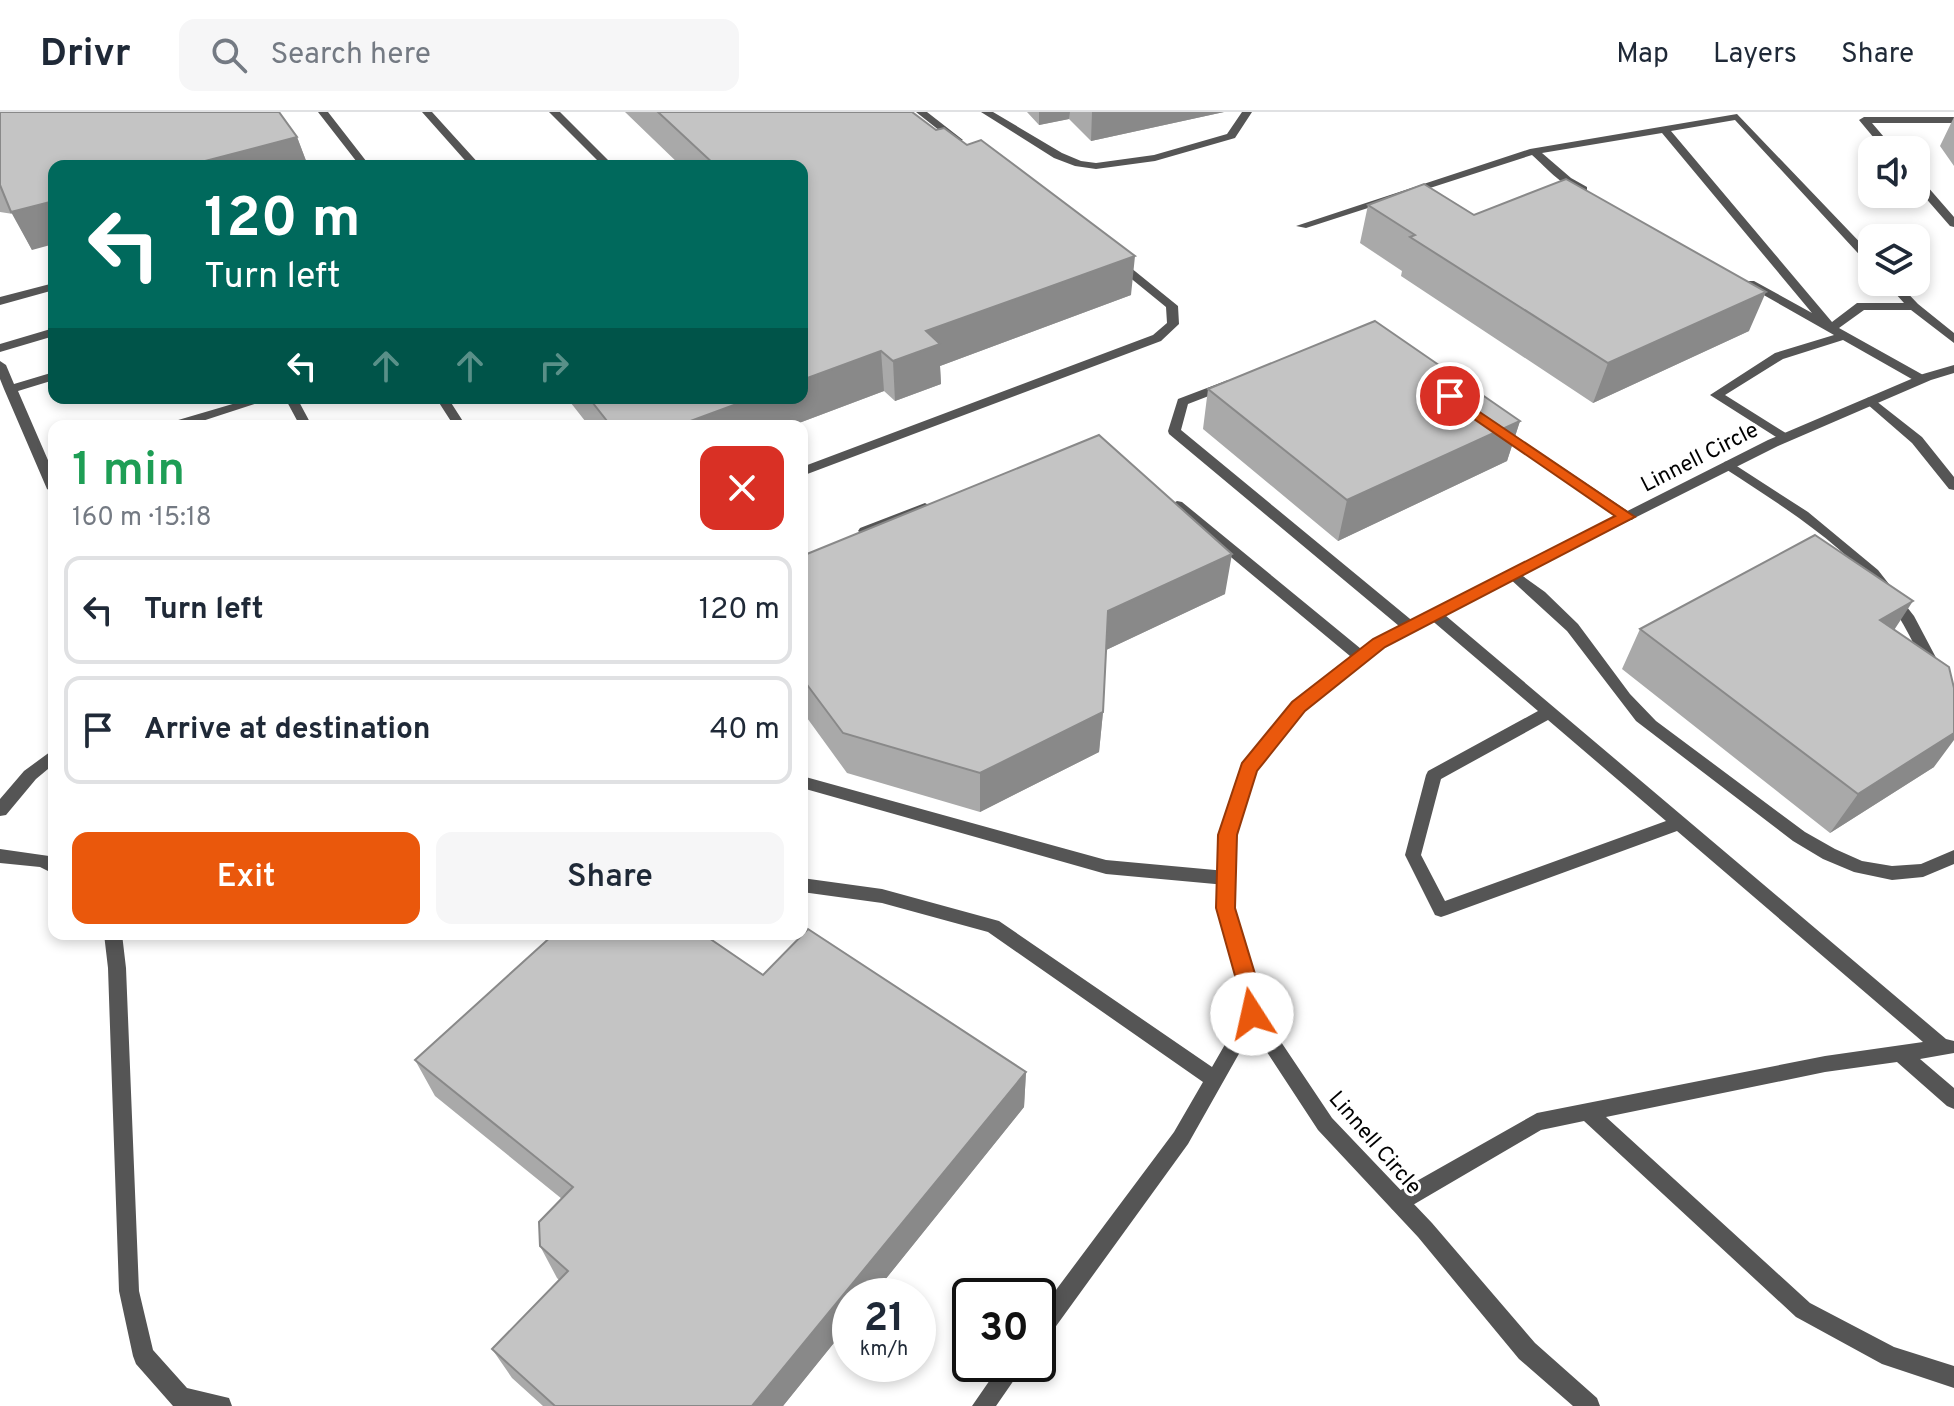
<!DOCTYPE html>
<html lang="en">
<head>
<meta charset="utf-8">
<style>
  body { margin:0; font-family:Overpass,sans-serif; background:#f6f6f7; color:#1f2937; height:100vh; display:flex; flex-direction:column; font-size:30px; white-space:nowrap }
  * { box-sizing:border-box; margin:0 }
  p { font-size:26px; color:#747a83 }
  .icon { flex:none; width:44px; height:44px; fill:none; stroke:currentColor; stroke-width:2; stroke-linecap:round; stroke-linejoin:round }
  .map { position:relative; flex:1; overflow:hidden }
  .sheet { position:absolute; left:48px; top:308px; width:760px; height:520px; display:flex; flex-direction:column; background:#fff; border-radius:16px; box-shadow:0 4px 12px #0003 }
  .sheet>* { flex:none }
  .guide { position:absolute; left:48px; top:48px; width:760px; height:244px; border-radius:16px; box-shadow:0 4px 12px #0003; background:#00695c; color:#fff; overflow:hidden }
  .controls { position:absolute; left:1858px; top:24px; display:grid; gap:16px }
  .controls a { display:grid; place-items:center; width:72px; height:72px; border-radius:16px; background:#fff; box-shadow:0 4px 12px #0003; font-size:40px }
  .speed { position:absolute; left:832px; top:1166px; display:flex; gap:16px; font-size:40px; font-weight:700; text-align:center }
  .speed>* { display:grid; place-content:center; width:104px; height:104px; border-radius:50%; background:#fff; box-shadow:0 4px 12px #0003; line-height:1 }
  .speed small { font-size:20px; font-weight:400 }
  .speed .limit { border:4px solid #111; border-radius:12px; background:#fff; color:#111 }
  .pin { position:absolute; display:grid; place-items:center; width:68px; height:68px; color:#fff; margin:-34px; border:4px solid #fff; border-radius:50%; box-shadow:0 2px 8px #0007 }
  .me { position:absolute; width:88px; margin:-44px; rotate:350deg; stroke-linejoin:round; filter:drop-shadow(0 0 6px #0008) }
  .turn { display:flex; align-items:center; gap:28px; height:168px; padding:0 24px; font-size:36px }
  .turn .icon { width:104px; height:104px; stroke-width:2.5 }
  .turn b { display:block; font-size:56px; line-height:68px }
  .lanes { display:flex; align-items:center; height:76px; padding:0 24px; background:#0003; justify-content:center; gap:40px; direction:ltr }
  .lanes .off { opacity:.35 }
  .round { display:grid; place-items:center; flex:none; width:84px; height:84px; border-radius:16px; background:#f6f6f7 }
  .headline { display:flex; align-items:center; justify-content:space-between; height:136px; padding:0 24px }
  h1 { font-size:48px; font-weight:600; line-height:60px; color:#1e9e55 }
  .button { display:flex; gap:16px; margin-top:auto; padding:16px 24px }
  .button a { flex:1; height:92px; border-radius:16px; background:#ea580c; color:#fff; font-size:32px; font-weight:600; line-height:92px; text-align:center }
  .button a+a { background:#f6f6f7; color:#1f2937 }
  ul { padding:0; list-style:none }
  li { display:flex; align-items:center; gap:24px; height:108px; margin:0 16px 12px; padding:0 8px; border:4px solid #e0e1e3; border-radius:16px }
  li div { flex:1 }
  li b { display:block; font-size:30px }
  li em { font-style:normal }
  header { display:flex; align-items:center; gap:48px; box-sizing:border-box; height:112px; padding:0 40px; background:#fff; border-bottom:2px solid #e0e1e3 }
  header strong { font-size:38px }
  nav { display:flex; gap:44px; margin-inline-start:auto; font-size:28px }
  .search { width:560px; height:72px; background:#f6f6f7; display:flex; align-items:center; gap:20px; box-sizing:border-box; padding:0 28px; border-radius:16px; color:#747a83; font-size:30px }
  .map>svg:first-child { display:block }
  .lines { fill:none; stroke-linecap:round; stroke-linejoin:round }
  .service { fill:#555; fill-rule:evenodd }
  .minor { fill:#555; fill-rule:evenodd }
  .wall { fill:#a9a9a9 }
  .shaded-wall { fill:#898989 }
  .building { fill:#c4c4c4; stroke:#898989; stroke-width:2 }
  .route { fill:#ea580c; stroke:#983908; stroke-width:2 }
  .labels { text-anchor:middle; stroke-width:6; stroke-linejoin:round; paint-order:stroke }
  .street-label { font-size:22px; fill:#000; stroke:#fff }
</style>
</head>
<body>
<header>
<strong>Drivr</strong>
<div class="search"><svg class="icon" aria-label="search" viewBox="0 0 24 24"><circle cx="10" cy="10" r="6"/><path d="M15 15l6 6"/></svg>Search here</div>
<nav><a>Map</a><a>Layers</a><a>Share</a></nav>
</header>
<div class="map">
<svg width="1954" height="1294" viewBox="0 0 1954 1294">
  <rect width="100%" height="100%" fill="#fff"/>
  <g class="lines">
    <!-- service -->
    <path class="service" d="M318,0H328L370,54H360Z
      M422,0H432L481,54H470Z
      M549,0H560L614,54H603Z
      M916,0H927L963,28L954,30Z
      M981,0H993L1062,41L1081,49L1096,51L1154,43L1227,22L1242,0H1252L1235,26L1155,49L1096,57L1075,54L1054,46Z
      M1737,2L1872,143V153L1868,152L1735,8L1671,19L1832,210L1857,191H1904L1885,170H1897L1918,192L1954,221V231L1911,198H1864L1839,216L1925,264V270H1917L1843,228L1783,247L1725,283L1789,323L1791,326L1784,330L1710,283L1775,241L1834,223L1746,173V169H1754L1812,201L1662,21L1542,41L1571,66L1587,75V79C1566,80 1547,56 1532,43L1306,116L1296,114L1530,37Z
      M1954,5V11H1872L1895,38H1884L1859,8L1864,5Z
      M1916,65L1920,66L1954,105V115L1950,114L1916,75Z
      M1112,147H1120L1178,194L1179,212L1161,229L802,364V355L1153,223L1167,211L1166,195L1112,151Z
      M54,171V178L0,193V185Z
      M54,216V224L0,240V232Z
      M0,249L6,253L14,272L54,260V268L18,279L54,362V381L47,377L4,277L0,267Z
      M1228,268L1232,269V275L1188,292L1181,318L1415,511L1417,515L1415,519H1405L1169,322L1168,319L1178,287Z
      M1871,285L1922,325L1954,365V378L1949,377L1912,331L1867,292V286Z
      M253,286H273L187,314H167L168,311Z
      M285,286H297L312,314H300Z
      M436,286H448L466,314H454Z
      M1496,311L1632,402L1634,405L1632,408H1622L1491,318V312Z
      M1729,349L1808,400L1878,458L1914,504L1942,557L1939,561H1929C1915,536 1904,509 1886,486C1843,431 1782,394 1724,356V350Z
      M1177,389L1182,390L1366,541L1369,545L1366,549H1356L1172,396L1170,393Z
      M925,391L932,395L930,398L865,424L858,419L860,416Z
      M1513,457L1545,480L1578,512L1630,582L1656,609L1805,720L1835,737L1862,749L1892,754L1921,752L1954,738V752L1923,765L1892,768L1854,760L1823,747L1793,729L1636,609L1567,519L1508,465L1506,462Z
      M1434,497L1439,498L1946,927L1954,929V941L1920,947L1954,976V997L1947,994L1897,950L1825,960L1606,1005L1810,1191L1894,1235L1954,1254V1276L1882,1252L1796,1205L1584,1009L1541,1018L1406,1097L1399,1100L1392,1097L1389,1090L1392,1083L1537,1001L1825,944L1923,930L1677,719L1447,803L1441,805L1435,803L1405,743L1426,663L1428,659L1538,599L1429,506L1427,502ZM1548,608L1666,709L1445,789L1421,743L1441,667Z
      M54,637V652L36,667L6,703L0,704V687L24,659Z
      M802,664L1106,748L1226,759L1232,761L1235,766L1232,771L1226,773L1106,762L802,676Z
      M0,737L49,744L54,747V762L40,755L0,751Z
      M802,766L882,777L999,809L1212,955L1246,896L1252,894L1258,896L1261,902L1258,908L1188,1032L1046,1228L1038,1231V1202L1174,1020L1203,970L988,820L882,791L802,780Z
      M104,822H122L126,856L139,1179L153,1238L187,1276L229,1286L232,1294H173L136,1252L133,1244L119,1179L108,856Z
      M1001,1252H1025L996,1294H972Z"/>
    <!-- minor -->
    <path class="minor" d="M1954,253V261L1931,268L1778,334L1477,485L1384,535L1303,598L1256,658L1236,723L1234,796L1260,885L1261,900L1332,1006L1432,1111L1535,1231L1597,1286L1600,1294H1573L1519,1247L1418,1125L1318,1018L1246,908L1242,885L1216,796L1220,723L1241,656L1293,590L1374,527L1768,328L1923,262Z"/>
  </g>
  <!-- wall -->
  <path class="wall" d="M0,0L297,25L308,54H54L32,138L13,102L0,100Z
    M625,0H912L1131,183L940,254L941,272L895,289L884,279L791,314H589L567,286H802V54H681Z
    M1027,0H1224L1091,29L1069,7L1039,13Z
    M1954,5V54L1940,34Z
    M1368,93L1474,103L1749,219L1593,291L1401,164L1402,159L1360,131Z
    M1208,277L1520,309L1507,349L1338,429L1203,317Z
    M802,444L1225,482L1106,538L1103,600L1099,640L980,700L847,661L802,599Z
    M1640,517H1895L1934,655L1830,721L1622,557Z
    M763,863L1026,960L1024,995L872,1184H850V1211L783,1294H543L512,1266L492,1237L559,1168L557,1166L540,1134L562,1087L435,984L415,948Z"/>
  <!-- shaded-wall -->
  <path class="shaded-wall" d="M1039,0H1070L1069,7L1039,13Z
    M1092,0H1224L1091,29Z
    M297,25L308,54H186Z
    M54,89V132L32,138L11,100Z
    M1135,144L1131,183L940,254L941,272L895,289L893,249L926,219Z
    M1766,180L1749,219L1593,291L1608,251Z
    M881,239L884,279L791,314H677L753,286H802V268Z
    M1520,309L1507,349L1338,429L1347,388Z
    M1232,442L1225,482L1104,539L1108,499Z
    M1913,489L1887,529L1880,508Z
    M1103,600L1099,640L980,700V661Z
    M1954,621V628L1934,655L1830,721L1858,682Z
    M1026,960L1024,995L872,1184H850V1211L783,1294H752Z"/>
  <!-- building -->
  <path class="building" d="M0,0H279L297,25L186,54H54V89L11,100L0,73Z
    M658,0H912L936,18L944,16L967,33L981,28L1135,144L926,219L940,232L893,249L881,239L802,268V54H716Z
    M1566,67L1766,180L1608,251L1410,125L1415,123L1368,93L1424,72L1474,103Z
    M1375,209L1520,309L1347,388L1208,277Z
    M589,286H753L677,314H611Z
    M1099,323L1232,442L1108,499L1103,600L980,661L843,621L802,566V444Z
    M1815,423L1913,489L1880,508L1949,555L1954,576V621L1858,682L1640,517Z
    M808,817L1026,960L752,1294H555L492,1237L568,1159L540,1134L539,1110L573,1075L415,948L554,822H703L763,863Z"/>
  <!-- route -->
  <path class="route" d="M1450,280L1635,405L1385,535L1305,599L1257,659L1237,723L1235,796L1262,885V902L1259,908L1252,911L1245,908L1241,885L1216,796L1218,723L1242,651L1292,590L1373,527L1615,404L1445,287L1443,284Z"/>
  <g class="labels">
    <!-- street labels -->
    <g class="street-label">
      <text transform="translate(1699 344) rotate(-27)" y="8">Linnell Circle</text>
      <text transform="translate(1376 1030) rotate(49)" y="8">Linnell Circle</text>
    </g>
  </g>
</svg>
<div class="controls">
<a><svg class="icon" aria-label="sound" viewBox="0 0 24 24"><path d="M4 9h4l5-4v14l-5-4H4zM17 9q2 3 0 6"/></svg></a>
<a><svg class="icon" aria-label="layers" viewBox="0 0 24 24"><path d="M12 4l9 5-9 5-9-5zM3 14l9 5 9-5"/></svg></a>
</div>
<div class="speed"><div>21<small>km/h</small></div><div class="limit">30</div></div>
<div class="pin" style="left:1450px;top:284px;background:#d93025"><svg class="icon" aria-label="arrive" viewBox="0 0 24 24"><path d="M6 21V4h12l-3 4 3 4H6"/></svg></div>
<svg class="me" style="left:1252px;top:902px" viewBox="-20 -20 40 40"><circle r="19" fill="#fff"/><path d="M0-13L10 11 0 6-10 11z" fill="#ea580c"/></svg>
<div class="guide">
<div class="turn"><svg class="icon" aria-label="left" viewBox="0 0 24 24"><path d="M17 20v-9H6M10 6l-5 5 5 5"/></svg><div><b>120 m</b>Turn left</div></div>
<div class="lanes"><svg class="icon" aria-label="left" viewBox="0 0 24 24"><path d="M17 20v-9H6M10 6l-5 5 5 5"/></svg><svg class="icon off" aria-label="ahead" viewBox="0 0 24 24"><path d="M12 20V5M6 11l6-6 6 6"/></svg><svg class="icon off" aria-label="ahead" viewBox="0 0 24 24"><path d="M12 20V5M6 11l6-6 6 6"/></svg><svg class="icon off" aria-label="right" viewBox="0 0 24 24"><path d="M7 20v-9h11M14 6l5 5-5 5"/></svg></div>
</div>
<section class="sheet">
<div class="headline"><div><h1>1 min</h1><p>160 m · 15:18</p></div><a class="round" style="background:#d93025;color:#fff"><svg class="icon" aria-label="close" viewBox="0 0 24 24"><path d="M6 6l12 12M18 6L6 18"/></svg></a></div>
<ul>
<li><svg class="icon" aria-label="left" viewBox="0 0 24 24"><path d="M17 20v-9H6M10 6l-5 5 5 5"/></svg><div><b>Turn left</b></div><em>120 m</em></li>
<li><svg class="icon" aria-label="arrive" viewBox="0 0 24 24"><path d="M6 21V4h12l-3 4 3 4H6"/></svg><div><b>Arrive at destination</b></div><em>40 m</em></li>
</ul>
<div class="button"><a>Exit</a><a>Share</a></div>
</section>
</div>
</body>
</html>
